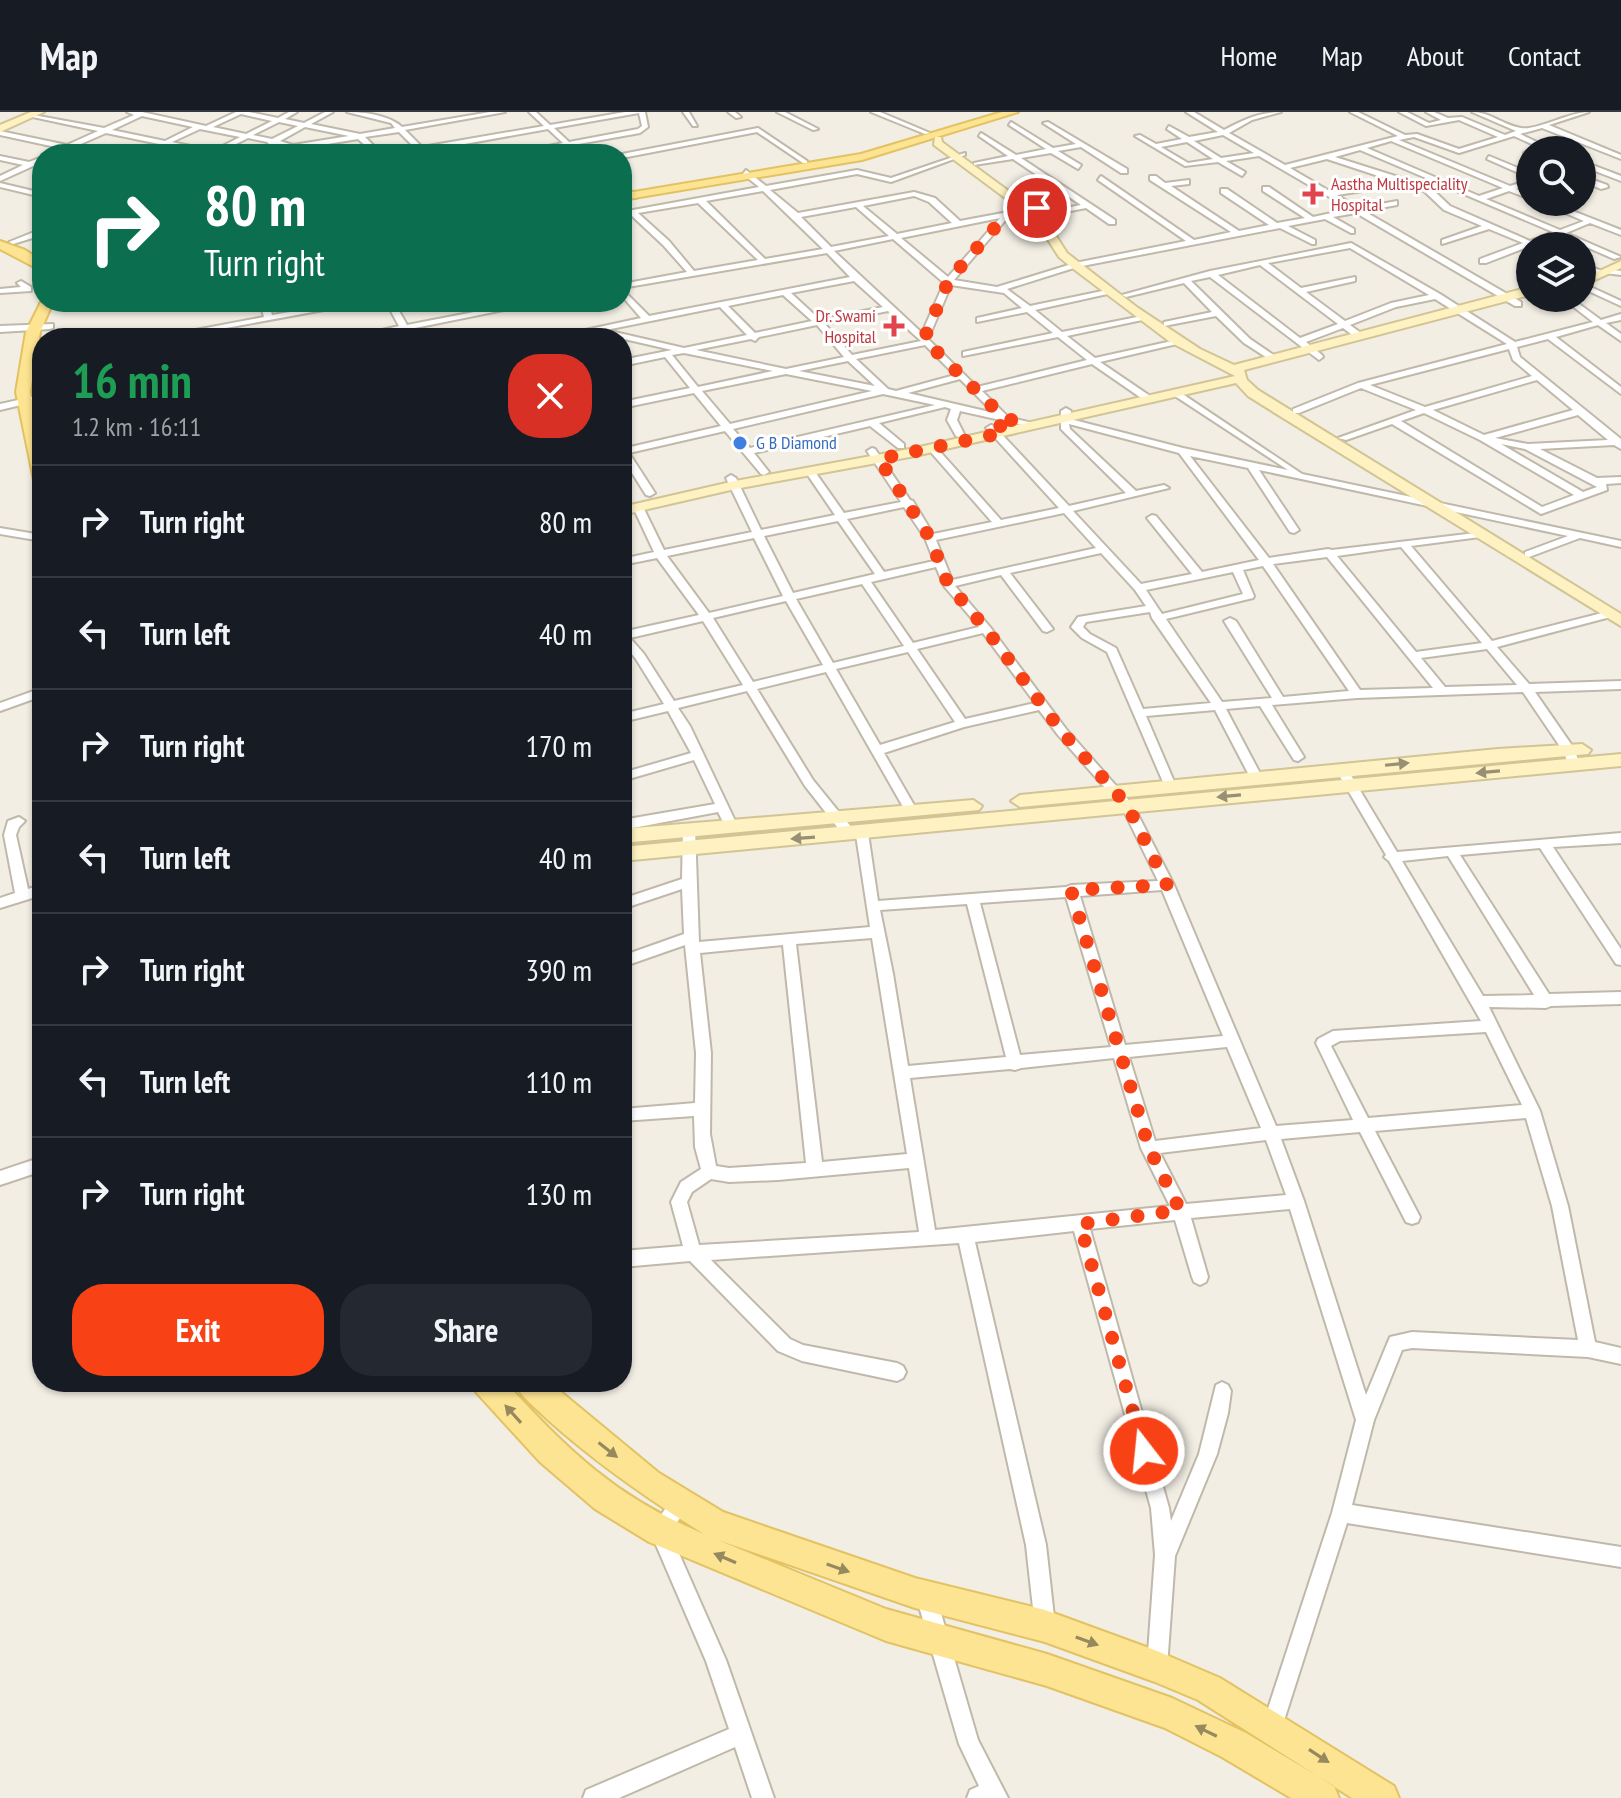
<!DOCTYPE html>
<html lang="en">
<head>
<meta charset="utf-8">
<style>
  body { margin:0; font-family:"PT Sans Narrow",sans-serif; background:#242831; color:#f1f3f6; height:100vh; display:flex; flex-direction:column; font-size:30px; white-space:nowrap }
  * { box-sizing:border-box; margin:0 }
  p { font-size:26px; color:#9ea1a6 }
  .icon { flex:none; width:44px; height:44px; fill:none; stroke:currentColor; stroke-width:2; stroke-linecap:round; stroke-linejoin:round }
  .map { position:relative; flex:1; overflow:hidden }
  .panel { position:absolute; left:32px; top:216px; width:600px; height:1064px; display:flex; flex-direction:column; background:#171b24; border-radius:32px; box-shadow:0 2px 6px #0004 }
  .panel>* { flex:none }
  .guide { position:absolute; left:32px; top:32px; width:600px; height:168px; border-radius:32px; box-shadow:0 2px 6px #0004; background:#0b6e4f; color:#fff; overflow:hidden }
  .controls { position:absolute; left:1516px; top:24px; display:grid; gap:16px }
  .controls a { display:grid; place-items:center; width:80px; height:80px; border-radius:50%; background:#171b24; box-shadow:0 2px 6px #0004; font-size:40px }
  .pin { position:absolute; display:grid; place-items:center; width:68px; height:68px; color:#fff; margin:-34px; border:4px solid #fff; border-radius:50%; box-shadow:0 2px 8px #0007 }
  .me { position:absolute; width:88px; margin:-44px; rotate:344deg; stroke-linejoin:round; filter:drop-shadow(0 0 6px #0008) }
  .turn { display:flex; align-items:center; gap:28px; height:168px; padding:0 40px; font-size:36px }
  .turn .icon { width:104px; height:104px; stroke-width:2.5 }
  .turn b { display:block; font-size:56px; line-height:68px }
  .round { display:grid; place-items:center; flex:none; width:84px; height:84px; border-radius:32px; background:#242831 }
  .summary { display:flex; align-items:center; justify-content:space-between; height:136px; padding:0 40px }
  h1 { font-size:48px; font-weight:600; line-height:60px; color:#1e9e55 }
  .action { display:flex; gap:16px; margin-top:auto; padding:16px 40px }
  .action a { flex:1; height:92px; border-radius:32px; background:#f84215; color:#fff; font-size:32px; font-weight:600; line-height:92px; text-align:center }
  .action a+a { background:#242831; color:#f1f3f6 }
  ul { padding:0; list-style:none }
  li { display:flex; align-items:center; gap:24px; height:112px; padding:0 40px; border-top:2px solid #363941 }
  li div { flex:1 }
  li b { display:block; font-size:30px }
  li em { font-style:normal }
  header { display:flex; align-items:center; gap:48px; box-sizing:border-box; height:112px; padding:0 40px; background:#171b24; border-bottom:2px solid #363941 }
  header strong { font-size:38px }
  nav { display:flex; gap:44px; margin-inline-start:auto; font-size:28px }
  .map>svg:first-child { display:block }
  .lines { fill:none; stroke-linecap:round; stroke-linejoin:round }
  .street-casing { stroke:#c0b9aa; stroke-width:4 }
  .secondary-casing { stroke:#d2c494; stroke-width:4 }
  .primary-casing { stroke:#e2c262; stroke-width:4 }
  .street { fill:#fff; fill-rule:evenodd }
  .secondary { fill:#fef2c2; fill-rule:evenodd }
  .primary { fill:#fde492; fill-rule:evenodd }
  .oneway { fill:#988f74 }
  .oneway2 { fill:#97895e }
  .route { stroke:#f84215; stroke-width:14; stroke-dasharray:0 25.2 }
  .health-dot { fill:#e0444e; stroke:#fff; stroke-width:3 }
  .shop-dot { fill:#3f7fe0; stroke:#fff; stroke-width:3 }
  .labels { text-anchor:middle; stroke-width:6; stroke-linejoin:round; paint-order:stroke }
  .far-health-label { font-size:18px; fill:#be3a42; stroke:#fff; text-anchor:start }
  .far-shop-label { font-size:18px; fill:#366cbe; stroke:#fff; text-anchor:start }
</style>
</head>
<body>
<header>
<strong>Map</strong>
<nav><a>Home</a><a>Map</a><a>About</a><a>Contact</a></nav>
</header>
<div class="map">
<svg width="1621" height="1686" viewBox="0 0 1621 1686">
  <rect width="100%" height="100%" fill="#f2eee4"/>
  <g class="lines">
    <!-- street casing -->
    <g class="street-casing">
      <path id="street" d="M127,0H142L206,14L236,0H249L278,6L289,0H297L285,7L304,11L325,0H333L311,12L360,22L395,16L391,11L347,0C364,0 389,3 402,15L490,0H505L405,18L422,35L544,14L529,0H536L550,13L625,0H645L648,15L640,21L573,33L582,42H575L566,34L525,42H510L563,31L548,17L426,39L428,42L419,40L392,42L415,36L399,20L365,25L382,42H375L358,27L267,42H252L287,34L270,33L267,30L248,26L220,40L221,42C206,42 177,32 166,33C157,35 151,42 141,42L159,32L106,21L74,35L100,42L68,38L59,42H50L60,36L0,23V19L67,33L98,19L28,4V2L104,16L134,3ZM639,1L642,14L638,17L569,30L554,16ZM241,2L272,9L246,22L213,15ZM142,4L193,15L165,29L112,18ZM279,10L298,14L272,27L253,23ZM305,15L349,24L293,33L280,29ZM200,17L240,25L213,39L172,30Z
        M683,0H689L697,14H693Z
        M728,0H735L741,5L736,6Z
        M777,0H785L818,17L813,18Z
        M871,0H880L930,21L925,22Z
        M1186,0H1194L1224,18C1243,8 1260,0 1281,0L1252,8L1229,21L1285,53L1398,24L1350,0H1358L1405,23L1417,22L1459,37L1498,25L1459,8L1426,14L1399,0H1407L1429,11L1441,8L1426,0H1434L1448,6L1462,5L1505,23L1516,19L1472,0C1490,0 1503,13 1521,16C1536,19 1569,0 1589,0L1549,13L1621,43V47L1542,16L1520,22L1554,38H1545L1514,24L1459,41L1414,25L1399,28L1510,74L1530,68V72L1516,77L1530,82V87L1509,79L1486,87L1560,118L1584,109L1539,90H1550L1621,118V123L1590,111L1566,121L1621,145L1614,147L1559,123L1537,132L1540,134H1530L1486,151H1480V147L1523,131L1489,117L1442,132V128L1482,114L1444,98L1424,79L1327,47L1290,56L1331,80L1369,74V78L1337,83L1358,96L1397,89V93L1364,99L1521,190V194H1515L1356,101L1333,105L1354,117V121H1351L1325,107L1288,114L1315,128V132H1312L1280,116L1077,155L1007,177L1030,194L1112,177V181L1035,198L1062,220L1147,203V207L1067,224L1095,246L1181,227V231L1100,250L1153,286V290H1147L1092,252L982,279L1008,305L1036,312V316L960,299L957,308L964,322L959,325L956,324L947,308L951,297L945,295L879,311L904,332V336H898L870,314L754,341L769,360L764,363L761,362L725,319L629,341L655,381L650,384L646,383L622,345V334L626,336L721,314L694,281L622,296V290L690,276L665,245L622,254V248L672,238L594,220L565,226H548L641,206L622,184V177L649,204L850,165L827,141L622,176V172L687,160L663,133L631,103L622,104V100L759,75L743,62L746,58L766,74L857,58L891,66L965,41V43L891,70L857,62L770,78L798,101L914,80L935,86L960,109L1040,94V98L1009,104L954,168L997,175L1075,151L1186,129L1098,68L1101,64L1194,128L1231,120L1150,68V64H1156L1165,71L1189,68V72L1171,74L1239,119L1269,113L1221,81V77H1227L1277,111L1305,106L1263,79V75H1269L1313,105L1350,97L1259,44L1226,49L1245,60L1242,64L1218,50L1185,54L1135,24L1140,23L1156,32L1182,27L1167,17L1169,14L1189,25L1218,20ZM1223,23L1254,41L1221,46L1194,29ZM1391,29L1503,76L1479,84L1367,36ZM1187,30L1213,47L1188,51L1161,35ZM1360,38L1553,120L1530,129L1450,94L1430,75L1335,45ZM763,79L823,137L765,147L706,89ZM914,84L929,90L952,111L897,122L863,94ZM698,91L758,148L694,159L669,129L638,101ZM856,95L889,124L831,135L801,105ZM1000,106L948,165L901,126ZM893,127L944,171L922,221L834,139ZM854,169L883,195L820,208L791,181ZM951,173L1004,181L1022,196L977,206V210L1027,200L1053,221L963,240V244L1058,225L1087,248L977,275L928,227ZM783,183L812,209L755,221L728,194ZM720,195L747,223L684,236L606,218ZM888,199L921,229L852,243L825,212ZM817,213L844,245L786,257L696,238L751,227L755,229L759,225ZM925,233L955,263L896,279L888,277L856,247ZM684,241L773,259L698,275L672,243ZM848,249L875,274L799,259ZM786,262L872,279L730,312L702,279ZM960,267L994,301L908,281ZM883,282L935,293L750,336L733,317Z
        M1011,10L1053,36L1076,32L1043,11L1048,10L1127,57V61H1121L1081,35L1058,39L1081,53L1078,57L1051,41L1021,46L1115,108V112H1109L1086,96L1034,106V102L1081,93L1013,47L974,53V51L1008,44L979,24L981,21L1016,43L1046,37L1009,13Z
        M758,16L807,49V51H803L757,20L622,46V42Z
        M1527,39L1530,40V44L1524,41Z
        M0,44L29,50L42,45V50L0,69V64L23,53L0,48Z
        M1489,44L1530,61V66L1487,47Z
        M1582,49L1621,64V69L1582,54Z
        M1582,64L1607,73L1608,75L1601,77L1582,69Z
        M0,71L42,81V85L0,75Z
        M622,74L636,82V86H630L622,79Z
        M39,118H42V123L13,132L9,130Z
        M1351,131L1440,182L1515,230L1593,210L1562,186H1571L1601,208L1621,202V208L1606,211L1621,222V229L1598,213L1556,225L1621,275V282L1548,227L1517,235L1520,245L1621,327V337L1614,333L1540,337L1597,366L1621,365V371L1606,372L1607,378L1541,402L1392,312L1346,328L1338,326L1416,298L1361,276L1299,301H1293V297L1358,271L1507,232L1435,187L1396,195L1350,213L1361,221V225H1355L1343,216L1306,230L1322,243L1323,245L1319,248L1210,165L1191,169L1250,227L1275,244V248L1272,249L1244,231L1216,204L1164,214V210L1212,200L1184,171L1126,185L1122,183L1210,159ZM1350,136L1429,183L1391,191L1345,209L1306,180L1355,169V165L1301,176L1268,151ZM1260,153L1338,212L1300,226L1218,163ZM1509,237L1513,248L1532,264L1425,295L1370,273ZM1537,268L1573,298L1484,323L1433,298ZM1424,301L1480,328L1574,383L1542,395L1401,309ZM1578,303L1608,328L1528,332L1495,326ZM1501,332L1525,337L1597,375L1583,380Z
        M1582,152L1605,160L1606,162L1602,164L1582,157Z
        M1605,157L1621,159V163L1605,161Z
        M21,169L31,175V179L0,181V177L21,175L17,171Z
        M1582,171L1621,189V194L1582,176Z
        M260,190H268L272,203L349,190H367L172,226H153L264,205Z
        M386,190H394L407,213L526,190H543L410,217L412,222L408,225L402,219L365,226H348L399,214Z
        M53,212V216L50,217L0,220V214Z
        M1178,279L1302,362L1621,429V435L1580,426L1529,445L1525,444V440L1568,424L1259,358L1299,418L1294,421L1290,420L1248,356L1190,344L1269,446L1328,437L1332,438L1484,420L1485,422L1480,425L1411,434L1492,529L1610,499L1614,500V504L1497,535L1529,572L1621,569V577L1535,580L1573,635L1580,652L1574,656L1570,655L1563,639L1523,580L1357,586L1272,593L1304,645L1298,649L1294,648L1260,594L1226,597L1262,665L1256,669L1250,665L1215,598L1146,604L1176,674L1174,677H1166L1107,540L1082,526L1071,515L1078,505L1146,494L1135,478L1101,441L1010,461L1053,517L1047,520L1043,519L1001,463L955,474L990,515L1066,617L1133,693L1174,773L1276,1014L1353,1008L1316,931L1318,927L1333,919L1481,909L1389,749L1384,745L1386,743L1336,658L1338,655H1346L1397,740L1621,721V731L1553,735L1621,837V853L1616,852L1540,736L1460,743L1549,882L1621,880V892L1551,894L1546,896L1489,895L1540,999L1568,1094L1595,1230L1621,1236V1252L1588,1245L1412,1236L1402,1238L1374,1308L1352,1393L1621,1435V1455L1347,1411L1281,1618L1278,1625L1271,1628L1264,1625L1261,1618L1332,1401L1356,1308L1290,1097L1191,1106L1208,1165L1206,1170L1200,1173L1194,1170L1192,1165L1175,1108L1090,1117L1169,1396L1171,1409L1199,1342L1216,1273L1222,1270L1228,1273L1231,1279L1228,1301L1217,1342L1175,1444L1167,1555L1164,1562L1157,1565L1150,1562L1147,1555L1155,1443L1151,1396L1074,1119L975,1130L1046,1433L1055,1514L1052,1521L1045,1524L1038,1521L1035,1514L1026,1433L959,1131L711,1148L790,1227L803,1233L897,1251L903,1254L906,1260L903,1266L897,1269L802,1249L778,1239L690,1149L622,1155V1139L683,1134L671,1090L681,1070L701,1057L695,1035L694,1004L622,1009V997L695,991L696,941L685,833L622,855V844L684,822L682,777L622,797V787L682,767L683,717L689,712L695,717L699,830L870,815L856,723L850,727L845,725L805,674L747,579L678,596L690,614L737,713L736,716H726L718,700L622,718V708L715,692L694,648L622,669V661L691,641L668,599L622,610V602L664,592L636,547L622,530V520L699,503L657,446L622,453V447L654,440L633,395L642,393L664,438L752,420L726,366L731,363L736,366L761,418L835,403L805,359L810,356L813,357L844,401L901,390L867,339L872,336L875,337L910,388L913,389L933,422L992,410L929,338L927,336L932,333L935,334L1001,408L1059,396L988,318L986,316L991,313L994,314L1069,394L1126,381L1061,317V299L1066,296L1071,299L1070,307L1183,336L1288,358L1175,284V280ZM1069,312L1179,341L1259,448L1202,460L1156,404L1152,403L1147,406L1192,462L1141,472L1073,399L1169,376L1164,373L1136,379L1070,317ZM904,395L925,426L934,449L884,460L847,407ZM1064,401L1096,436L952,468L936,428ZM838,409L875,462L793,481L764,424ZM754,426L783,484L709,501L667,444ZM1401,435L1482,531L1416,540L1337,444ZM1327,445L1433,576L1360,578L1273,452ZM1263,454L1349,579L1283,585L1236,509L1230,506L1224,509L1272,586L1222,590L1166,507L1253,486L1254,484L1243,458ZM936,455L944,474L979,515L913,531L871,470ZM1233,460L1243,482L1162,502L1146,478ZM862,472L904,534L833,551L796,487ZM786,489L823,553L753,570L713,506ZM1150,500L1152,506L1211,591L1143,597L1116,536L1090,522L1083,515L1086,510ZM703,509L743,573L674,589L644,542L630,526ZM983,521L1035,591L965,607L917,537ZM1487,537L1517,573L1445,575L1421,546ZM908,540L955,610L880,633L836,557ZM826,560L906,700L912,704L918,700L884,641L964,615L1039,598L1058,623L1122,695L1158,769L1071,773L1066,775L878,789L868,721L862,716L856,721L813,668L757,577ZM1448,744L1534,883L1483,884L1402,749ZM1162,778L1223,924L1125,933L1080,784ZM1066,785L1111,935L1020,943L980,791ZM967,792L1006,945L908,954L893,862L880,798ZM872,826L907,1042L822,1050L796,832ZM783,833L806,1051L729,1056L716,1054L710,1022L711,941L700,841ZM1486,920L1522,993L1368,1006L1331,934L1340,929ZM1227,935L1261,1016L1155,1029L1129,945ZM1114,946L1141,1036L1170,1094L935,1118L910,966L1010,957L1015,958L1021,956ZM1526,1006L1552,1094L1578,1228L1412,1220L1390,1225L1366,1283L1304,1089L1281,1027L1360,1020L1406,1110L1412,1112L1418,1110L1420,1105L1375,1019ZM1266,1028L1286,1083L1186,1092L1160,1041ZM909,1056L919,1120L699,1133L687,1090L692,1080L711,1067L729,1070L778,1068Z
        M41,283L42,288L0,298V292Z
        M0,416L42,423V429L0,422Z
        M42,576V584L0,599V591Z
        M19,705L25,709L19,715L16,723L28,777L42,773V783L0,796V786L15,781L4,723L8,709Z
        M42,1045V1059L0,1073V1059Z
        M681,1382L688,1384L690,1391L670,1421L726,1548L774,1686H752L735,1635L619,1686H583L586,1678L729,1617L706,1549L650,1419L674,1384Z
        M926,1474L933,1477L936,1484L978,1628L1008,1686H967L970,1678L979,1674L959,1632L916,1484L919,1477Z"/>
    </g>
    <!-- secondary casing -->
    <g class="secondary-casing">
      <path id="secondary" d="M31,0H44L0,20V13Z
        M935,25H941L942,30L1044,105L1067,141L1138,196L1200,237L1234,253L1530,175V183L1244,258L1247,268L1258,278L1621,502V514L1275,301L1248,284L1236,271L915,344L735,377L622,403V395L735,369L915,336L1235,264L1170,230L1071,155L1059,145L1036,109L934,33Z
        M1621,149V156L1582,174V167Z
        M1582,632L1591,638L1588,642L1020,695L1011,689L1020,683L1498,637Z
        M1621,642V654L622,749V735Z
        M973,688L982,694L979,698L622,731V717Z"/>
    </g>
    <!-- primary casing -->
    <g class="primary-casing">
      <path id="primary" d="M1002,0H1018L862,48L622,88V82L861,42Z
        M0,129L25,138L42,149V159L0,137Z
        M42,188L53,190L40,220L30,280L42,333V373L34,368L16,280L26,220Z
        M42,260V296L35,292V264Z
        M472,1270H505C569,1339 615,1385 704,1422C648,1387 596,1351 547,1307C535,1295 521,1285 514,1270H549L659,1361L723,1400L915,1466L1045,1498L1157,1539L1220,1566L1394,1674L1399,1686H1352L1198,1588L1155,1570L1045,1530L915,1496L718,1428L886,1497L1047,1542L1172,1586L1246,1621L1334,1674L1339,1686H1291L1222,1645L1165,1616L1047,1574L886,1529L649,1430L595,1397L540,1350L476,1280Z"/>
    </g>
    <!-- street -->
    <use href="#street" class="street"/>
    <!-- secondary -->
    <use href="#secondary" class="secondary"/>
    <!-- primary -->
    <use href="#primary" class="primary"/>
  </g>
  <!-- one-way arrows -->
  <defs><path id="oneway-solid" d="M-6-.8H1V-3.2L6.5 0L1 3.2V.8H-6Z" transform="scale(2)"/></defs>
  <g class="oneway">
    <use href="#oneway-solid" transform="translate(1397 652) rotate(-6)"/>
    <use href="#oneway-solid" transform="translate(1488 660) rotate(175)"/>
    <use href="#oneway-solid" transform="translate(1229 684) rotate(175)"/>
    <use href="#oneway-solid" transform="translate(803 726) rotate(176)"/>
  </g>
  <g class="oneway2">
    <use href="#oneway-solid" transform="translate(513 1302) rotate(-132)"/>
    <use href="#oneway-solid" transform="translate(608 1338) rotate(38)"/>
    <use href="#oneway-solid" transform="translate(725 1446) rotate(-157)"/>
    <use href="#oneway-solid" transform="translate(838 1456) rotate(19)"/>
    <use href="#oneway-solid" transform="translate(1087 1529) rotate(20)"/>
    <use href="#oneway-solid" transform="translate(1206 1619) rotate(-154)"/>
    <use href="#oneway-solid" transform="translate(1319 1644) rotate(33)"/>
  </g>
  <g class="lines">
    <!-- route -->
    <path class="route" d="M1037,96L1007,102L955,161L948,170L924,227L1004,306L1018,310L991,316L997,322L879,347L930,426L948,472L986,517L1062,620L1127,693L1167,773L1071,778L1149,1036L1180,1098L1080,1112L1144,1339"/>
  </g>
  <!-- markers -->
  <g class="health-dot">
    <path d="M1309 70h8v8h8v8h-8v8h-8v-8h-8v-8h8z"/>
    <path d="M890 202h8v8h8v8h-8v8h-8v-8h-8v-8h8z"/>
  </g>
  <circle class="shop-dot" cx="740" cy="331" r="8"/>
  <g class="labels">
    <!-- far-health labels -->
    <g class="far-health-label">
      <text x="1331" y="78">Aastha Multispeciality<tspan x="1331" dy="21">Hospital</tspan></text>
      <text x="876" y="210" text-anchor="end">Dr. Swami<tspan x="876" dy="21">Hospital</tspan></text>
    </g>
    <!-- far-shop labels -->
    <g class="far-shop-label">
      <text x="756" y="337">G B Diamond</text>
    </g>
  </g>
</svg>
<div class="controls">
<a><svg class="icon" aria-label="search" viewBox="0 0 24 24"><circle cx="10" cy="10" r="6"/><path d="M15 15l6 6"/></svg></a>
<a><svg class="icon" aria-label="layers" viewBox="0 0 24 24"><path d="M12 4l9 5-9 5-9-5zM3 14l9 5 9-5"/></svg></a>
</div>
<div class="pin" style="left:1037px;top:96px;background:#d93025"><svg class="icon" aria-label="arrive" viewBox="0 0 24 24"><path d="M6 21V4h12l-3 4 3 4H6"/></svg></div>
<svg class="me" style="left:1144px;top:1339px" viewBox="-20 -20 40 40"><circle r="17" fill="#f84215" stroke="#fff" stroke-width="3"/><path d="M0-11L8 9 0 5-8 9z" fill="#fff"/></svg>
<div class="guide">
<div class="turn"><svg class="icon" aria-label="right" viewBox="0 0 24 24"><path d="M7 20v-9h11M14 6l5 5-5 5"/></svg><div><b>80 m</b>Turn right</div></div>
</div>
<section class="panel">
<div class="summary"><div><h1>16 min</h1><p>1.2 km · 16:11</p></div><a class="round" style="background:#d93025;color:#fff"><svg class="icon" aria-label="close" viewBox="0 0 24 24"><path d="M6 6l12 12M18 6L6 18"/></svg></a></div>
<ul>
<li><svg class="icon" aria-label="right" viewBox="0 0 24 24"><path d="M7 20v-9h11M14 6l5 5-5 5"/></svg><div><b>Turn right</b></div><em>80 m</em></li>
<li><svg class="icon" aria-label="left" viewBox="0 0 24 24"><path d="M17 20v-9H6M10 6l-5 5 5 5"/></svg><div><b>Turn left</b></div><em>40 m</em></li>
<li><svg class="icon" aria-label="right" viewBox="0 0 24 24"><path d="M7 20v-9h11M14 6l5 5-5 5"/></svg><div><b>Turn right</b></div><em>170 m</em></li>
<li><svg class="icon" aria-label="left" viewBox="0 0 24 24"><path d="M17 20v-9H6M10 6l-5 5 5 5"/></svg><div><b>Turn left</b></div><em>40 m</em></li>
<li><svg class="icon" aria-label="right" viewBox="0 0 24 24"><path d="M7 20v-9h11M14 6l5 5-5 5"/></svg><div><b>Turn right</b></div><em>390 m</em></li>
<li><svg class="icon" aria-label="left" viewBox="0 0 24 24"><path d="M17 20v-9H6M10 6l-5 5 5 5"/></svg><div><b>Turn left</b></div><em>110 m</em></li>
<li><svg class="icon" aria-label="right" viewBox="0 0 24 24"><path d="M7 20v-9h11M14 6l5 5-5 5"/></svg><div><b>Turn right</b></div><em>130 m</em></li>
</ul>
<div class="action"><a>Exit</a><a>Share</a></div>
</section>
</div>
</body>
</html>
